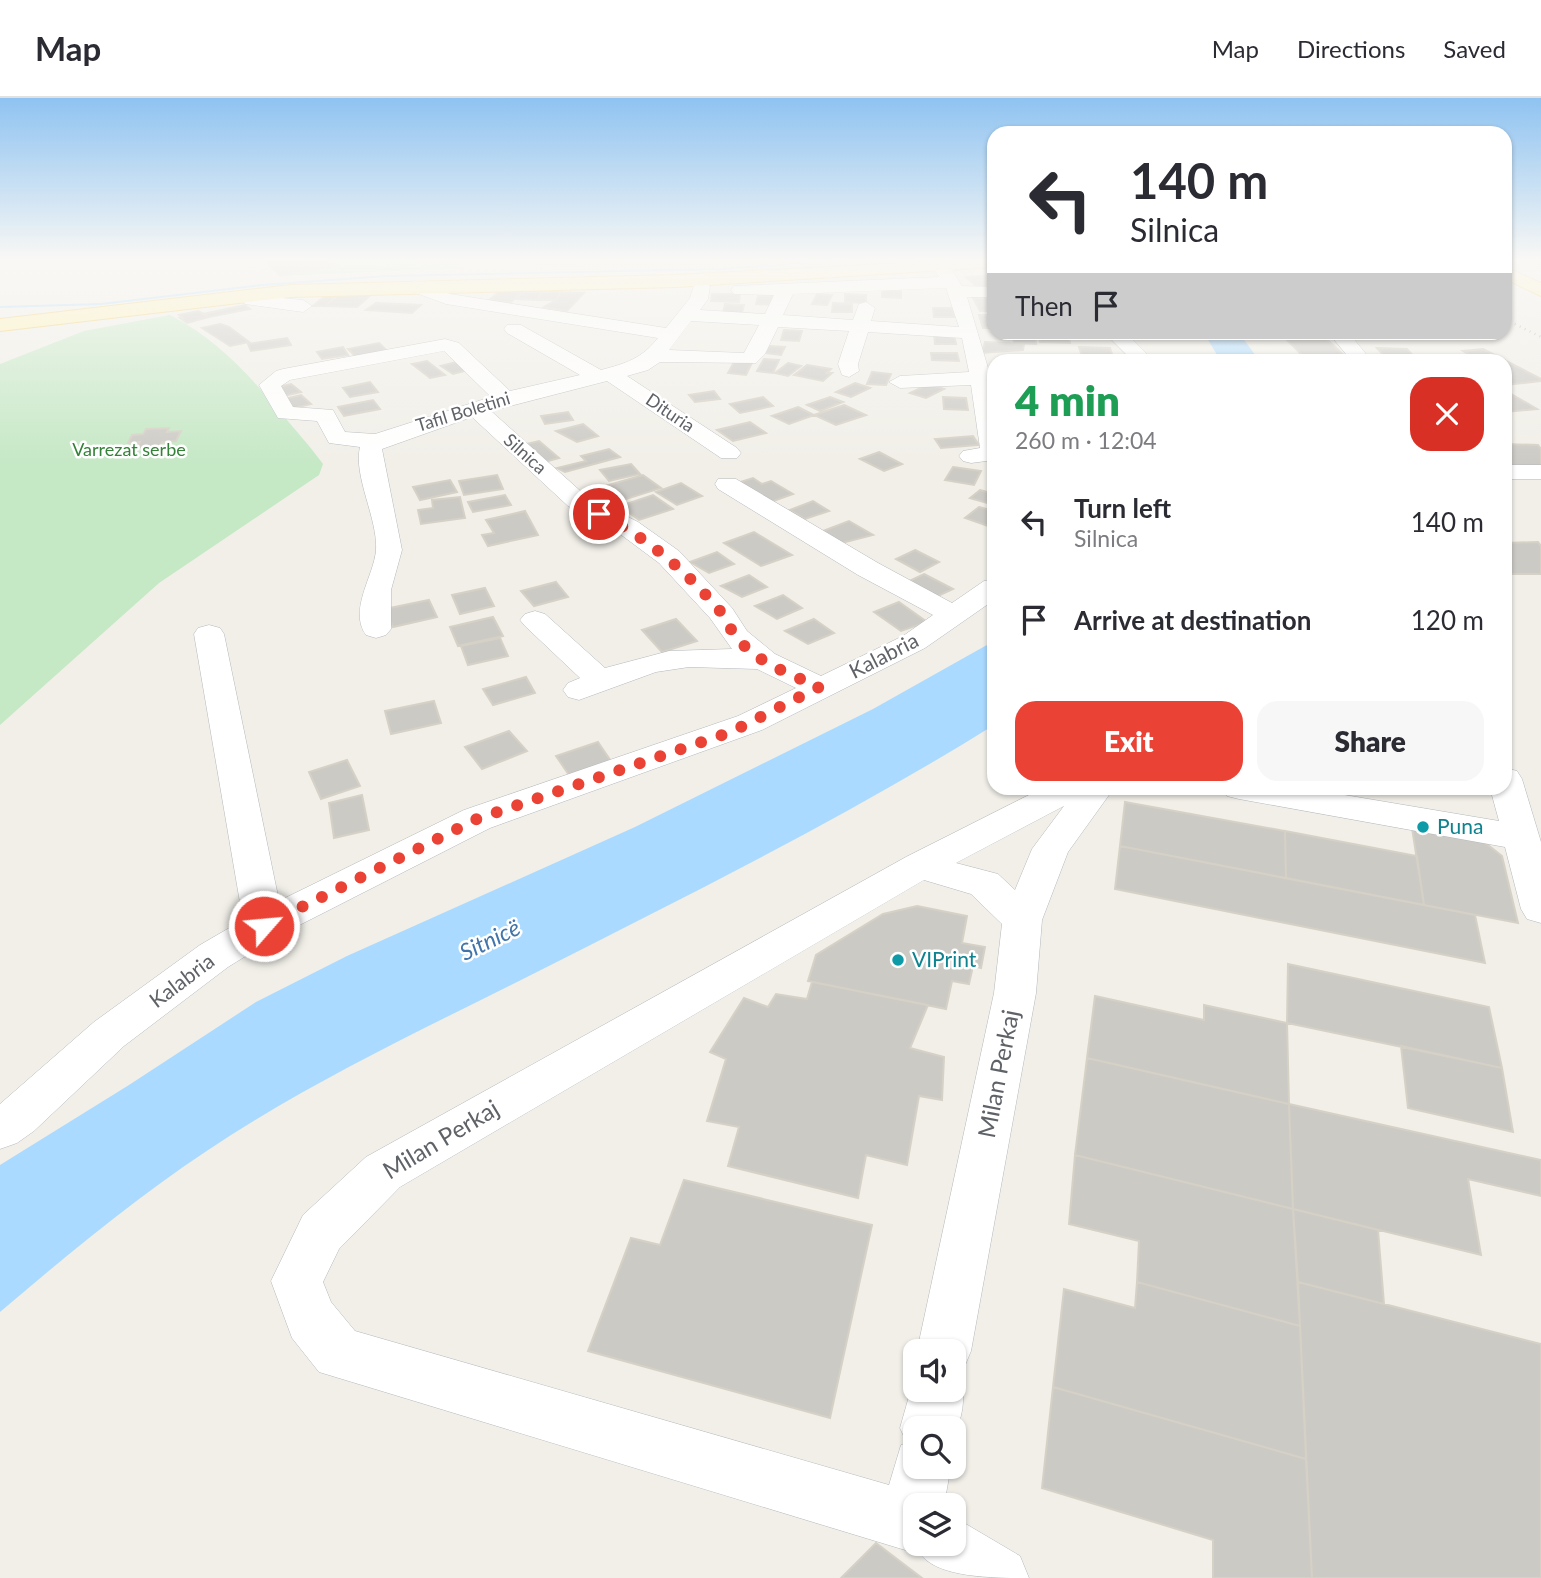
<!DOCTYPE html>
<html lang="en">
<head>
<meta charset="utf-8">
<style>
  body { margin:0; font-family:Lato,sans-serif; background:#f7f7f7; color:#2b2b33; height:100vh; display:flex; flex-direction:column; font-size:26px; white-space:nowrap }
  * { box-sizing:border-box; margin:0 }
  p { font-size:23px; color:#7c7c81 }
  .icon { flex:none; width:38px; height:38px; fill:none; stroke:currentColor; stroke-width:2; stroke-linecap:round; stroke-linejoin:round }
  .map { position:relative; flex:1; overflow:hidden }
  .panel { position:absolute; left:987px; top:256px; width:525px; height:441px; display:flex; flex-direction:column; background:#fff; border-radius:21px; box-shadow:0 2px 5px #0004 }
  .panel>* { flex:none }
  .hud { position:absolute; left:987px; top:28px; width:525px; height:214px; border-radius:21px; box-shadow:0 2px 5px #0004; background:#fff; color:#2b2b33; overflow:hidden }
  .controls { position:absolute; left:903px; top:1241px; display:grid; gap:14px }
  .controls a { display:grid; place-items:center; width:63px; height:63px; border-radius:14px; background:#fff; box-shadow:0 2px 5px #0004; font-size:35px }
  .pin { position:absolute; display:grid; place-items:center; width:60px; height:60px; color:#fff; margin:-30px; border:4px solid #fff; border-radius:50%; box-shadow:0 2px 7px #0007 }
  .me { position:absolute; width:77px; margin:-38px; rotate:63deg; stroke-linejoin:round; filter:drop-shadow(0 0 5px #0008) }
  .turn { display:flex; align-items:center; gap:24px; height:147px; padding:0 28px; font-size:32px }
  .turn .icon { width:91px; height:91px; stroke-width:2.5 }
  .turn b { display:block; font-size:49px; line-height:60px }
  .then { display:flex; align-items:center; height:66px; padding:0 28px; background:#0003; gap:14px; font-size:26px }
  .round { display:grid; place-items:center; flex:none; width:74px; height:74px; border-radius:21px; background:#f7f7f7 }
  .overview { display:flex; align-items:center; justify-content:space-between; height:119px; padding:0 28px }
  h1 { font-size:42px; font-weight:800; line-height:52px; color:#1e9e55 }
  .primary-button { display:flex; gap:14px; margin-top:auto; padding:14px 28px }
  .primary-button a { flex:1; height:80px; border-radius:21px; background:#ea4335; color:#fff; font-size:28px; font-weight:800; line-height:80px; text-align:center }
  .primary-button a+a { background:#f7f7f7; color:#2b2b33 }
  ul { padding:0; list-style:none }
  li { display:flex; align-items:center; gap:21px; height:98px; padding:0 28px }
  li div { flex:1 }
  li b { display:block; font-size:26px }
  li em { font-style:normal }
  header { display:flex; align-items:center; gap:42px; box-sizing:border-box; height:98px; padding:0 35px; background:#fff; border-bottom:2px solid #e1e1e2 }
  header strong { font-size:33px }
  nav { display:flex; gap:38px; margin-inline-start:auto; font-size:24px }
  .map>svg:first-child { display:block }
  .green { fill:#c5e8c5 }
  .water { fill:#aadaff }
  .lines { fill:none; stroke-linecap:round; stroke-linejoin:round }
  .stream { fill:#aadaff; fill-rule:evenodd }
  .building { fill:#cccac5; stroke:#d6d1c6; stroke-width:2 }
  .minor-casing { stroke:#b5b8bc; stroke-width:1 }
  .major-casing { stroke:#f2c960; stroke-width:2 }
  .minor { fill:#fff; fill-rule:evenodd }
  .major { fill:#fff2af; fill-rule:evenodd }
  .rail { stroke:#b6b7b8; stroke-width:2.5; stroke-dasharray:1 4.5; stroke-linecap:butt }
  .route { stroke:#ea4335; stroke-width:12; stroke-dasharray:0 21.6 }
  .culture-dot { fill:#0f9aa8; stroke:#fff; stroke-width:2.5 }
  .labels { text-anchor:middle; stroke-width:5; stroke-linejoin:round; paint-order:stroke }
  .far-street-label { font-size:18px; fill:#5f6368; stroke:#fff }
  .far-park-label { font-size:18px; fill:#348238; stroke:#fff }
  .street-label { font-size:21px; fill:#5f6368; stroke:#fff }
  .culture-label { font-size:21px; fill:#0d838f; stroke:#fff; text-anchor:start }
  .water-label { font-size:23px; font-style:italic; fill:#4174aa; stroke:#fff }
  .near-street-label { font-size:24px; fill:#5f6368; stroke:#fff }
</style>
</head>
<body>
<header>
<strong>Map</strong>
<nav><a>Map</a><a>Directions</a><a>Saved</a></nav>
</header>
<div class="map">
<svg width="1541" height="1480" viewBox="0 0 1541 1480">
  <rect width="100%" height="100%" fill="#f1efe8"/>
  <!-- green -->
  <path class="green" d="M326,160H450L462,170L280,178L335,168Z
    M170,217C217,241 248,276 282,316C296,333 310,348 323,366L319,377L159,485L0,627V266L84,233Z"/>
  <!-- water -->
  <path class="water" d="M1204,235H1239L1259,262H1220Z
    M994,543V627C845,720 681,801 523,881C425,930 324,978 231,1037C149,1089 74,1151 0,1214V1067L129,987L256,904L347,858L635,729L873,611Z"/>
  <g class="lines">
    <!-- stream -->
    <path class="stream" d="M865,160H882L720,172L387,179L262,188L101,207L0,210V208L101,205L262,186L387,177L720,170Z"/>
  </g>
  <!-- building -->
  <path class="building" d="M263,160H327L336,168L280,178Z
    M994,177V188L977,189L966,179Z
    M882,191L901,192V200L882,199Z
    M501,192L522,194L511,204L489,202Z
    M522,194H542L537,202L517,201Z
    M542,194H561L556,202H537Z
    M561,194L584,195L567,213L544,209L556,202Z
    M328,195L339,196L325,208H313Z
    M339,196L371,197L357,209L325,208Z
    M712,196H740L739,204L711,203Z
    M817,196L832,197L827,207L812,206Z
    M845,196L866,197V205L845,204Z
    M758,198H777L775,207L756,206Z
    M973,200H994V213H980Z
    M376,205L421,207L412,215L366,212Z
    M833,205L852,206V214H832Z
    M725,206L744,207L742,215H723Z
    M245,207L250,211L209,219L203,216Z
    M933,210H953L954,219H934Z
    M198,213L209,219L187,225L180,220H183L179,217Z
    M979,217H994V230H983Z
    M220,226L229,229L249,244L230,248L202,230Z
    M784,232L802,233L799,243L781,242Z
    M1004,235L1035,236L1036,246L1014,245L1013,240H1005Z
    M934,236L954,237L956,246H935Z
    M1039,236L1068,237L1070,245L1040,244Z
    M1281,236H1321L1347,260H1305Z
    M287,240L291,247L251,253L248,246Z
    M985,244L1024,246L1023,252L982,255Z
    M379,245L388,254L357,260L348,251Z
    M769,248L785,249L781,257L765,255Z
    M343,249L348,257L322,261L317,254Z
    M1079,249L1110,250L1114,262L1083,261Z
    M1377,250L1407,251L1417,262H1388Z
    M1483,251L1541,281V283L1505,287V262L1464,260L1474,259L1463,253Z
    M931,255H957L959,263L932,262Z
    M764,261L779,262L773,275L757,273Z
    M427,263L445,277L430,280L412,266Z
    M456,264L468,272L453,276L441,268Z
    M734,264L752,265L746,277L728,275Z
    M788,265L801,268L788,278L775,275Z
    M807,267L831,271L827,275H832L823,283L794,277Z
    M872,274L891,276L886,287L867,286Z
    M370,284L378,294L350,299L343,290Z
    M855,285L870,290L851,299L836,294Z
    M291,286L301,294L284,298L274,290Z
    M929,286L944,291L926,300L910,295Z
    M714,293L720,301L695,304L689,297Z
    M1505,293H1506L1537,311L1505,314Z
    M301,297L311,306L294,310L284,301Z
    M763,299L773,308L740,315L730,306Z
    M830,299L843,304L820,313L807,307Z
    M943,299L966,300L968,312L944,311Z
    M373,302L380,311L344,318L338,309Z
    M844,307L866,317L836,327L814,317Z
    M798,309L814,317L789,326L772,318Z
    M568,314L573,322L545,326L541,318Z
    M750,324L766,335L733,343L717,332Z
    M583,326L598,338L577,344L556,333Z
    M169,330L167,334L181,333L176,343L162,344L159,350L136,351L140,344L128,345L132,337L143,336L146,331Z
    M973,338L979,347L941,350L935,341Z
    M539,343L559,360L541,365L522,347Z
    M1505,346L1538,347L1541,351V369L1505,367Z
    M609,351L620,359L565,374L557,370L586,363L581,358Z
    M879,354L902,366L884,373L860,361Z
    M631,366L640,376L609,383L600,372Z
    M953,369L981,373L974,387L945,382Z
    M497,377L503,391L464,397L459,383Z
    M643,377L661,390L620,403L602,389Z
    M753,380L762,386L771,383L793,396L768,405L737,385Z
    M450,382L457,394L420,402L413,389Z
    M681,385L702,398L677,407L656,394Z
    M980,392L994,396V407L970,400Z
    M505,397L511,407L473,414L468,404Z
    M653,397L673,411L639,422L620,408Z
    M460,399L465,420L421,426L418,412L433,410L432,402Z
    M813,403L829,413L805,421L790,412Z
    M979,409L994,413V430L965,420Z
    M525,413L538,437L488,448L482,437L494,435L486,422Z
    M849,423L873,437L842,445L823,433Z
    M754,434L792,457L761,468L724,445Z
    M1538,444L1541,448V476H1509L1505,471V445Z
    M915,452L939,464L920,474L896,461Z
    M717,454L734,466L709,475L690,464Z
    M924,476L953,491L934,500L905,485Z
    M749,477L767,489L742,499L721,488Z
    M556,484L568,499L534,508L521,493Z
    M485,490L494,508L460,516L452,497Z
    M783,497L802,510L777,521L755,508Z
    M429,502L437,519L393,529L385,511Z
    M899,504L927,524L901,533L874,514Z
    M493,519L503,538L458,548L450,529Z
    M676,521L697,543L662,554L642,532Z
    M814,521L834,535L808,546L785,533Z
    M500,540L508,558L468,567L461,548Z
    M526,579L535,595L493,607L483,591Z
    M434,603L441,625L391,636L385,613Z
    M509,633L527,653L482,671L465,649Z
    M598,644L617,672L571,680L556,658Z
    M347,662L360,688L321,701L309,674Z
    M362,697L369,732L334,740L329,705Z
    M1125,704L1285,733L1286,780L1120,748Z
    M1412,730L1483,743L1502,758L1518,825L1424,807Z
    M1285,733L1417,758L1424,807L1286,780Z
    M1120,748L1475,817L1485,865L1115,791Z
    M917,808L967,818L962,845L985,849L981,870L973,868L969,886L952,883L946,911L808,883L816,857L883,816Z
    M1288,866L1489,909L1502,970L1287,925Z
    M812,884L928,907L910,950L944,959L942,1002L919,998L907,1067L866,1057L858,1100L728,1068L739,1029L707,1023L726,961L710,954L744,900L768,909L776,896L807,901Z
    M1095,898L1204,922V907L1287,925L1289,1006L1087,960Z
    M1401,948L1502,970L1513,1034L1408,1010Z
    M1087,960L1289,1006L1293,1111L1075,1057Z
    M1289,1006L1541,1062V1098L1468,1081L1481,1157L1293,1111Z
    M1075,1057L1293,1111L1300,1228L1137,1184L1139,1143L1069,1126Z
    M684,1082L872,1127L830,1320L588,1253L631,1140L660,1147Z
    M1293,1111L1378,1132L1384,1206L1298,1184Z
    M1137,1184L1300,1228L1306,1361L1053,1289L1064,1191L1135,1210Z
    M1298,1184L1541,1246V1480H1312Z
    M1053,1289L1306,1361L1312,1480H1213V1442L1042,1390Z
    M876,1445L922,1480H841Z"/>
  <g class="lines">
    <!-- minor casing -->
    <g class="minor-casing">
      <path id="minor" d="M944,168L950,169L962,188L994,189V199H967L991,280L994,362L971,365L963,363L959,358L963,353L980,350L971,287L900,290L889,284L900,278L969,274L962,240L868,234L858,266L859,273L849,279L842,277L838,266L849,233L778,229L765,256L756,265L660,264L648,272L627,278L737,350L741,355L737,360H721L607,283L491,313L586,398L638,424L679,453L732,510L747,533L775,556L821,578L903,538L933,517L858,477L718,391L715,386L718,381H736L878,465L952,505L984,483L994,481V502L925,550L762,632L490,730L278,838L228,869L124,948L34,1033L17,1045L0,1051V1006L94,924L200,847L243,822L194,536L198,530L209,527L220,530L224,536L279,803L464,712L738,618L796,590L757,571L689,569L656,574L579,602L568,599L563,592L568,585L580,580L525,528L520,522L525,516L535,513L545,516L605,570L669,553L732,551L710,520L659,465L620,436L568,408L472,319L382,351L402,452L391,492V531L386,537L376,540L366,537C348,512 374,478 376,452C378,421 353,378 360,349L329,345L317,323L278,320L259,287L276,273L283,271L445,241L459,245L510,293L580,277L507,235L504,231L507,227H521L601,272C627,265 641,261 658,240L446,206L408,192L405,188L414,183L450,196L666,230L690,200L695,184L701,183L710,188L708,201L700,212L765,216L774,197L734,196L731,192L734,188L939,179L935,173ZM946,190L959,229L871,223L875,210L866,204L859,206L853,222L783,217L793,196ZM691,223L759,227L744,255L669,252ZM444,253L491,299L375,336L345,334L333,312L293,309L281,288L290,282Z
        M251,192L260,198L303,202L312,208L303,214L245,206L242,197Z
        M1104,234H1125L1153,262H1132Z
        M1328,234H1348L1371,262H1351Z
        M1505,367H1541V381H1505Z
        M1505,670L1517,673L1522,681L1541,744V825L1527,821L1521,811L1505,749L1239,701L1227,698L1221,690H1303L1499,723L1490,690H1505Z
        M1043,690H1114L1068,754L1042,822L1036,895L971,1253L963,1272L958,1275C967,1296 963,1317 954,1339V1330H915V1368H951L944,1407H915V1446H954V1419L1020,1458L1029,1480C993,1480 935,1480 919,1454L915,1455L319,1274L292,1240L271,1183L303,1117L366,1059L906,759ZM1064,708L1032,751L1015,792L998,776L956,765ZM924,782L971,796L1002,826L994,895L917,1253H954V1292H915V1277L900,1330L907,1345L901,1347L889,1387L355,1233L331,1204L323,1184L339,1151L400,1089Z"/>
    </g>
    <!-- major casing -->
    <g class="major-casing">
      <path id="major" d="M994,160V169L676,189L291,199L0,233V221L291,187L676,177Z
        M1505,169L1541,185V198L1505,181Z"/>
    </g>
    <!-- minor -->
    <use href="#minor" class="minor"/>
    <!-- major -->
    <use href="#major" class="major"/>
    <!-- rail -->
    <path class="rail" d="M1505,221L1541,239"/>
  </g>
  <!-- sky -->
  <linearGradient id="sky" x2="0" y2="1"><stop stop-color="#8fc3f1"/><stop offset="0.44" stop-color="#f9f8f5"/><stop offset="1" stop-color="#f9f8f5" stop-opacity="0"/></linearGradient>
  <rect width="1541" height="367" fill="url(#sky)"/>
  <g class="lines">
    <!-- route -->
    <path class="route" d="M264,828L477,721L731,634L819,589C790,576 758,565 737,540C730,532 727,521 720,513C684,471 648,440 599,416"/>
  </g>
  <!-- markers -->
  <g class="culture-dot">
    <circle cx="1423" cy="729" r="7"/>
    <circle cx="898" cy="862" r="7"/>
  </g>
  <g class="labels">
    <!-- far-street labels -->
    <g class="far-street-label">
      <text transform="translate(463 314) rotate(-17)" y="6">Tafil Boletini</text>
      <text transform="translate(670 315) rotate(34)" y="6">Dituria</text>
      <text transform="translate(525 356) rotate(42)" y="6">Silnica</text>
    </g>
    <!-- far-park labels -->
    <g class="far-park-label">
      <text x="129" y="358">Varrezat serbe</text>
    </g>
    <!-- street labels -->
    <g class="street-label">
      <text transform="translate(884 558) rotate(-27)" y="7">Kalabria</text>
      <text transform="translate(182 883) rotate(-37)" y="7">Kalabria</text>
    </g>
    <!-- culture labels -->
    <g class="culture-label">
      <text x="1437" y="736">Puna</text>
      <text x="912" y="869">VIPrint</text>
    </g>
    <!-- water labels -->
    <g class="water-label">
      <text transform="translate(490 842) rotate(-26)" y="8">Sitnicë</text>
    </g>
    <!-- near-street labels -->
    <g class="near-street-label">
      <text transform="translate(999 976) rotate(-79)" y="8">Milan Perkaj</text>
      <text transform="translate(441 1042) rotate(-31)" y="8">Milan Perkaj</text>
    </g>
  </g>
</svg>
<div class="controls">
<a><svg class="icon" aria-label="sound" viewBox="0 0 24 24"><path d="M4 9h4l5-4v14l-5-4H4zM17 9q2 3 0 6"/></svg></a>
<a><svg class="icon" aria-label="search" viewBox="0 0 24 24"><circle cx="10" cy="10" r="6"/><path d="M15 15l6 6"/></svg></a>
<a><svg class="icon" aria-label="layers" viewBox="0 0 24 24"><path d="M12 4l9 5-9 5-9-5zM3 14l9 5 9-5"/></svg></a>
</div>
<div class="pin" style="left:599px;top:416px;background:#d93025"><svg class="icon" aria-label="arrive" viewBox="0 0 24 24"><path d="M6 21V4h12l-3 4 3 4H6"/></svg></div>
<svg class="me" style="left:264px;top:828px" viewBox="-20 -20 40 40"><circle r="17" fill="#ea4335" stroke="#fff" stroke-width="3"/><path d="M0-11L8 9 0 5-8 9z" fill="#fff"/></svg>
<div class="hud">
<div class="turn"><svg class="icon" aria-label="left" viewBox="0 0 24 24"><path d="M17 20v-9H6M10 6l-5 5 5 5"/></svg><div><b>140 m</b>Silnica</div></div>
<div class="then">Then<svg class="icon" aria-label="arrive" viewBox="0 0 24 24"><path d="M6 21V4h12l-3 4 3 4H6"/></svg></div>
</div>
<section class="panel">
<div class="overview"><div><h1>4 min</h1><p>260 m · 12:04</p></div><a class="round" style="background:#d93025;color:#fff"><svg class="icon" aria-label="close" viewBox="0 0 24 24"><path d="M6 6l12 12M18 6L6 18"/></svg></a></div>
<ul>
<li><svg class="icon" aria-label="left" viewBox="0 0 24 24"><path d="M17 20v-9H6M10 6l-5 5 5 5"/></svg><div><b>Turn left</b><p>Silnica</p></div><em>140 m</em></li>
<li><svg class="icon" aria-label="arrive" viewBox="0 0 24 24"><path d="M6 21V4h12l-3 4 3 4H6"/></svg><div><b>Arrive at destination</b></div><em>120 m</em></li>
</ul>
<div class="primary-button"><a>Exit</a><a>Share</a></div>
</section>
</div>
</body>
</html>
